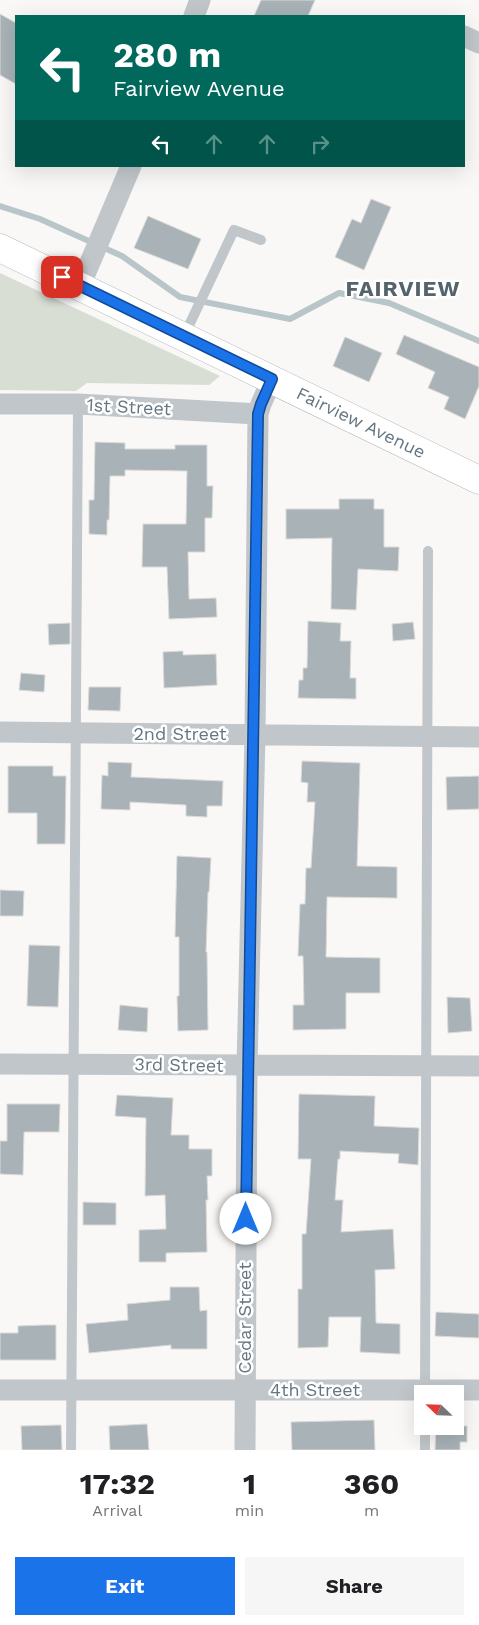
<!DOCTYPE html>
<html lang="en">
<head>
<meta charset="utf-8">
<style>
  body { margin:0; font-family:"Work Sans",sans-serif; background:#f6f6f6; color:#202124; height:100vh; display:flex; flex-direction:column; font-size:19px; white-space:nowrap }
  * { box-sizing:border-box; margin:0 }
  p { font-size:16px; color:#757577 }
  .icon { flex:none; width:28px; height:28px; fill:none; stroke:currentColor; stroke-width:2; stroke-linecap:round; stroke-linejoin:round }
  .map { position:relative; height:1450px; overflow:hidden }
  .panel { display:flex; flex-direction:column; background:#fff; flex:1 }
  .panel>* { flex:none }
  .guide { position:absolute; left:15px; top:15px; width:450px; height:152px; border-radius:0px; box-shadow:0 5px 20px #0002; background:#00695c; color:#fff; overflow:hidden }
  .needle { width:32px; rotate:293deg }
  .buttons { position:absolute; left:414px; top:1385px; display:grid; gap:10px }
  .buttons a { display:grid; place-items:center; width:50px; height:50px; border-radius:0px; background:#fff; box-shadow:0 5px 20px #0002; font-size:25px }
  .pin { position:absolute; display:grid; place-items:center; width:42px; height:42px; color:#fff; margin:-21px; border-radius:10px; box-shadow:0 2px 8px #0006 }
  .me { position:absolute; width:55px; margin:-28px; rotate:0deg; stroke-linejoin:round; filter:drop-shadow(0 0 4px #0008) }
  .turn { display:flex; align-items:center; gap:18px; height:105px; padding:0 15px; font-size:22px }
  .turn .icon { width:65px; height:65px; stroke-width:2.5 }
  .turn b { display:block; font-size:35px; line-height:42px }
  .lanes { display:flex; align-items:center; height:48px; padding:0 15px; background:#0003; justify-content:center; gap:25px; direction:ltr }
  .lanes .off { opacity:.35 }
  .eta { display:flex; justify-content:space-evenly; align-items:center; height:85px; text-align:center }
  .eta b { font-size:30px; font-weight:700; line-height:35px }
  .primary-button { display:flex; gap:10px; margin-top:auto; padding:10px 15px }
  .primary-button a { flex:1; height:58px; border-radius:0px; background:#1a73e8; color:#fff; font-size:20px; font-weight:700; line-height:58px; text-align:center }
  .primary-button a+a { background:#f6f6f6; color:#202124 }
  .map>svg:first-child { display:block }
  .green { fill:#d9ded5 }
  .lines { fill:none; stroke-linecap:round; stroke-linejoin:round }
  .stream { stroke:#b9c6c9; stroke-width:6 }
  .building { fill:#a8b2b7; stroke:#dadad8 }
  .secondary-casing { stroke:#b4babe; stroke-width:29 }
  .service { stroke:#c1c6ca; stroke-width:10 }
  .minor { stroke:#c1c6ca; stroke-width:21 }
  .secondary { stroke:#fff; stroke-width:28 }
  .route-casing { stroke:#114b97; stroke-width:12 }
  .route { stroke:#1a73e8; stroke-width:9 }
  .labels { text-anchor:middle; stroke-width:5; stroke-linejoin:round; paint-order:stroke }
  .street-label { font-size:18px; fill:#637681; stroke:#fff }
  .district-label { font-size:22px; font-weight:bold; letter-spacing:1px; fill:#55646c; stroke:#fff }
</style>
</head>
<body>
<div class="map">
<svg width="479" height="1450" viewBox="0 0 479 1450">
  <rect width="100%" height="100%" fill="#f9f8f6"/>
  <!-- green -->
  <path class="green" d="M0,273L220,376L209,385L87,383L76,391L0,390Z"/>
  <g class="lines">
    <!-- stream -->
    <path class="stream" d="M0,206L40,219L122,256L180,297L290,319L339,293L389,303L479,341"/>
  </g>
  <!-- building -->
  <path class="building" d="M261,0H315L308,16H254Z
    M0,14L16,23V84L0,75Z
    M371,199L391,207L364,270L335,257L352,219L361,223Z
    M148,216L201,239L188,269L134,248Z
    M404,335L479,367V386L465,419L444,409L449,397L428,388L435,372L396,354Z
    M345,337L382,353L369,382L333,366Z
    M95,442L125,443V449H175V445H207V486H213L212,518H205V552H188L189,599L216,598L217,617L169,619L167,567H142L143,524H186L187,471L125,470V476H110L109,520H107V535L89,534V500H94Z
    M339,499H374V509H384V547H399L398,571L358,569L356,610L331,609L332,538L286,539V509H339Z
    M308,621L341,623L340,641H351L350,678H356V699L298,698L299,680H303V668H307Z
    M413,622L415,639L393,641L392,624Z
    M70,623V644L49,645L48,624Z
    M183,651V655L216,654L217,685L164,688L163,652Z
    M21,673L45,675L44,692L19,690Z
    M89,687H121L120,711L88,710Z
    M302,761L360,763L357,866L397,867V898L327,897L326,957L380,958V993H346V1029L293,1030V1005H304L303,956H298L300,904H305L306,868H311L315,802H307L308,783L301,782Z
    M108,762L132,763L131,777L223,781L222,806H207V817L186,816V805L130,802V810L101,809L102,775L108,776Z
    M8,766H53V776H66L65,844H37V813H8Z
    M479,776V809L447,810L446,777Z
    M177,856L211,858L209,892H208L206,952H207L208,1030L178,1031L177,996H179V937H175Z
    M0,890L24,891L23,916H0Z
    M29,945L60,946L58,1007L27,1006Z
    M447,997L470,998L472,1031L448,1033Z
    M120,1005L148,1008L147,1032L118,1030Z
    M299,1094L375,1096L374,1126L419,1128L418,1165L398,1163L399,1154L340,1151V1159H338L335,1200H343L341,1232L393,1229L395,1269L375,1270L376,1323L400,1324V1354L360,1352L361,1317H329L328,1347L298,1348V1289H302V1234H306L311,1159H298Z
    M117,1095L173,1098L171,1135H189V1149H212V1176H207L208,1200H206L207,1252L166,1253V1262H139V1230L166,1229L165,1195L145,1196L146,1118L115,1116Z
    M7,1104H60L59,1132H24L23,1175L0,1174V1141H7Z
    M83,1202L116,1203V1225H83Z
    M170,1287H199L200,1311L207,1310V1349H171V1345L89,1353L86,1324L128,1320L127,1304L170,1300Z
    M436,1312L479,1314V1338L435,1336Z
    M44,1325H56V1360H0V1333H18V1326Z
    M374,1420L375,1450H292L291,1422Z
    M147,1424L149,1450H110L109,1426Z
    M61,1425L62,1450H22L21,1426Z
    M436,1426H467V1442H460V1450H435Z"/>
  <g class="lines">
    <!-- secondary casing -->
    <g class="secondary-casing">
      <g id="secondary">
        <path id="s1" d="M0,248L479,480"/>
      </g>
    </g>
    <!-- service -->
    <path class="service" d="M184,336L234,230L261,240
      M425,1393L428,551
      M71,1450L78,404
      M425,1450V1426"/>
    <!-- minor -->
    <path class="minor" d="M194,16L200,0
      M464,36L479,43
      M80,286L131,166
      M0,404H78L258,414
      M0,732L479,737
      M0,1064L479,1066
      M0,1390H479
      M245,1450L247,1066L255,735L258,414L261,404L272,379"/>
    <!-- secondary -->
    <use href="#secondary" class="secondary"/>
  </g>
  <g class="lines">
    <!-- route casing -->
    <g class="route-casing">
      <path id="route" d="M62,277L272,379L261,404L258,414L246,1219"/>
    </g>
    <!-- route -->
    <use href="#route" class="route"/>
  </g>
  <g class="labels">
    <!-- street labels -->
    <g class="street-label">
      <text transform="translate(129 407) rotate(3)" y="6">1st Street</text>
      <text dy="6" stroke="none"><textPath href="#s1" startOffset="401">Fairview Avenue</textPath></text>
      <text x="180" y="740">2nd Street</text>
      <text transform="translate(179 1065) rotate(1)" y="6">3rd Street</text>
      <text transform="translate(245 1318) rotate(-90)" y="6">Cedar Street</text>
      <text x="315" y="1396">4th Street</text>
    </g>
    <!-- district labels -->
    <g class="district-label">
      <text x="403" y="296">FAIRVIEW</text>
    </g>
  </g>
</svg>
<div class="buttons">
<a><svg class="needle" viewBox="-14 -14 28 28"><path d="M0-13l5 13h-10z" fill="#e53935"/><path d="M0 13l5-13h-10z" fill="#757577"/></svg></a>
</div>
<div class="pin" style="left:62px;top:277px;background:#d93025"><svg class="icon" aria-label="arrive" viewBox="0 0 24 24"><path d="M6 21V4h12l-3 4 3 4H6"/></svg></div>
<svg class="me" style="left:246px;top:1219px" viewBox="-20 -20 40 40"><circle r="19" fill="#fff"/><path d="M0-13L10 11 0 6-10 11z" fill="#1a73e8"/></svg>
<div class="guide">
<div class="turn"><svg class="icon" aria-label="left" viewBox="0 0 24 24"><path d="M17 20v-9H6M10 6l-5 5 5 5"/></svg><div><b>280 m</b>Fairview Avenue</div></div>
<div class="lanes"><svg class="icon" aria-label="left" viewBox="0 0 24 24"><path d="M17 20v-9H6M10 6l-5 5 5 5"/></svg><svg class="icon off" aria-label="ahead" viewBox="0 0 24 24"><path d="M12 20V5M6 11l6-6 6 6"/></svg><svg class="icon off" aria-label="ahead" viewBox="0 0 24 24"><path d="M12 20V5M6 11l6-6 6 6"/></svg><svg class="icon off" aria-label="right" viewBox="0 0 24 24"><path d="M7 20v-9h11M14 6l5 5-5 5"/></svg></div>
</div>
</div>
<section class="panel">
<div class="eta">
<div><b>17:32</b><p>Arrival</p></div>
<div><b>1</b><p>min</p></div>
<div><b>360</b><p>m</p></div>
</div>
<div class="primary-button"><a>Exit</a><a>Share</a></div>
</section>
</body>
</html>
